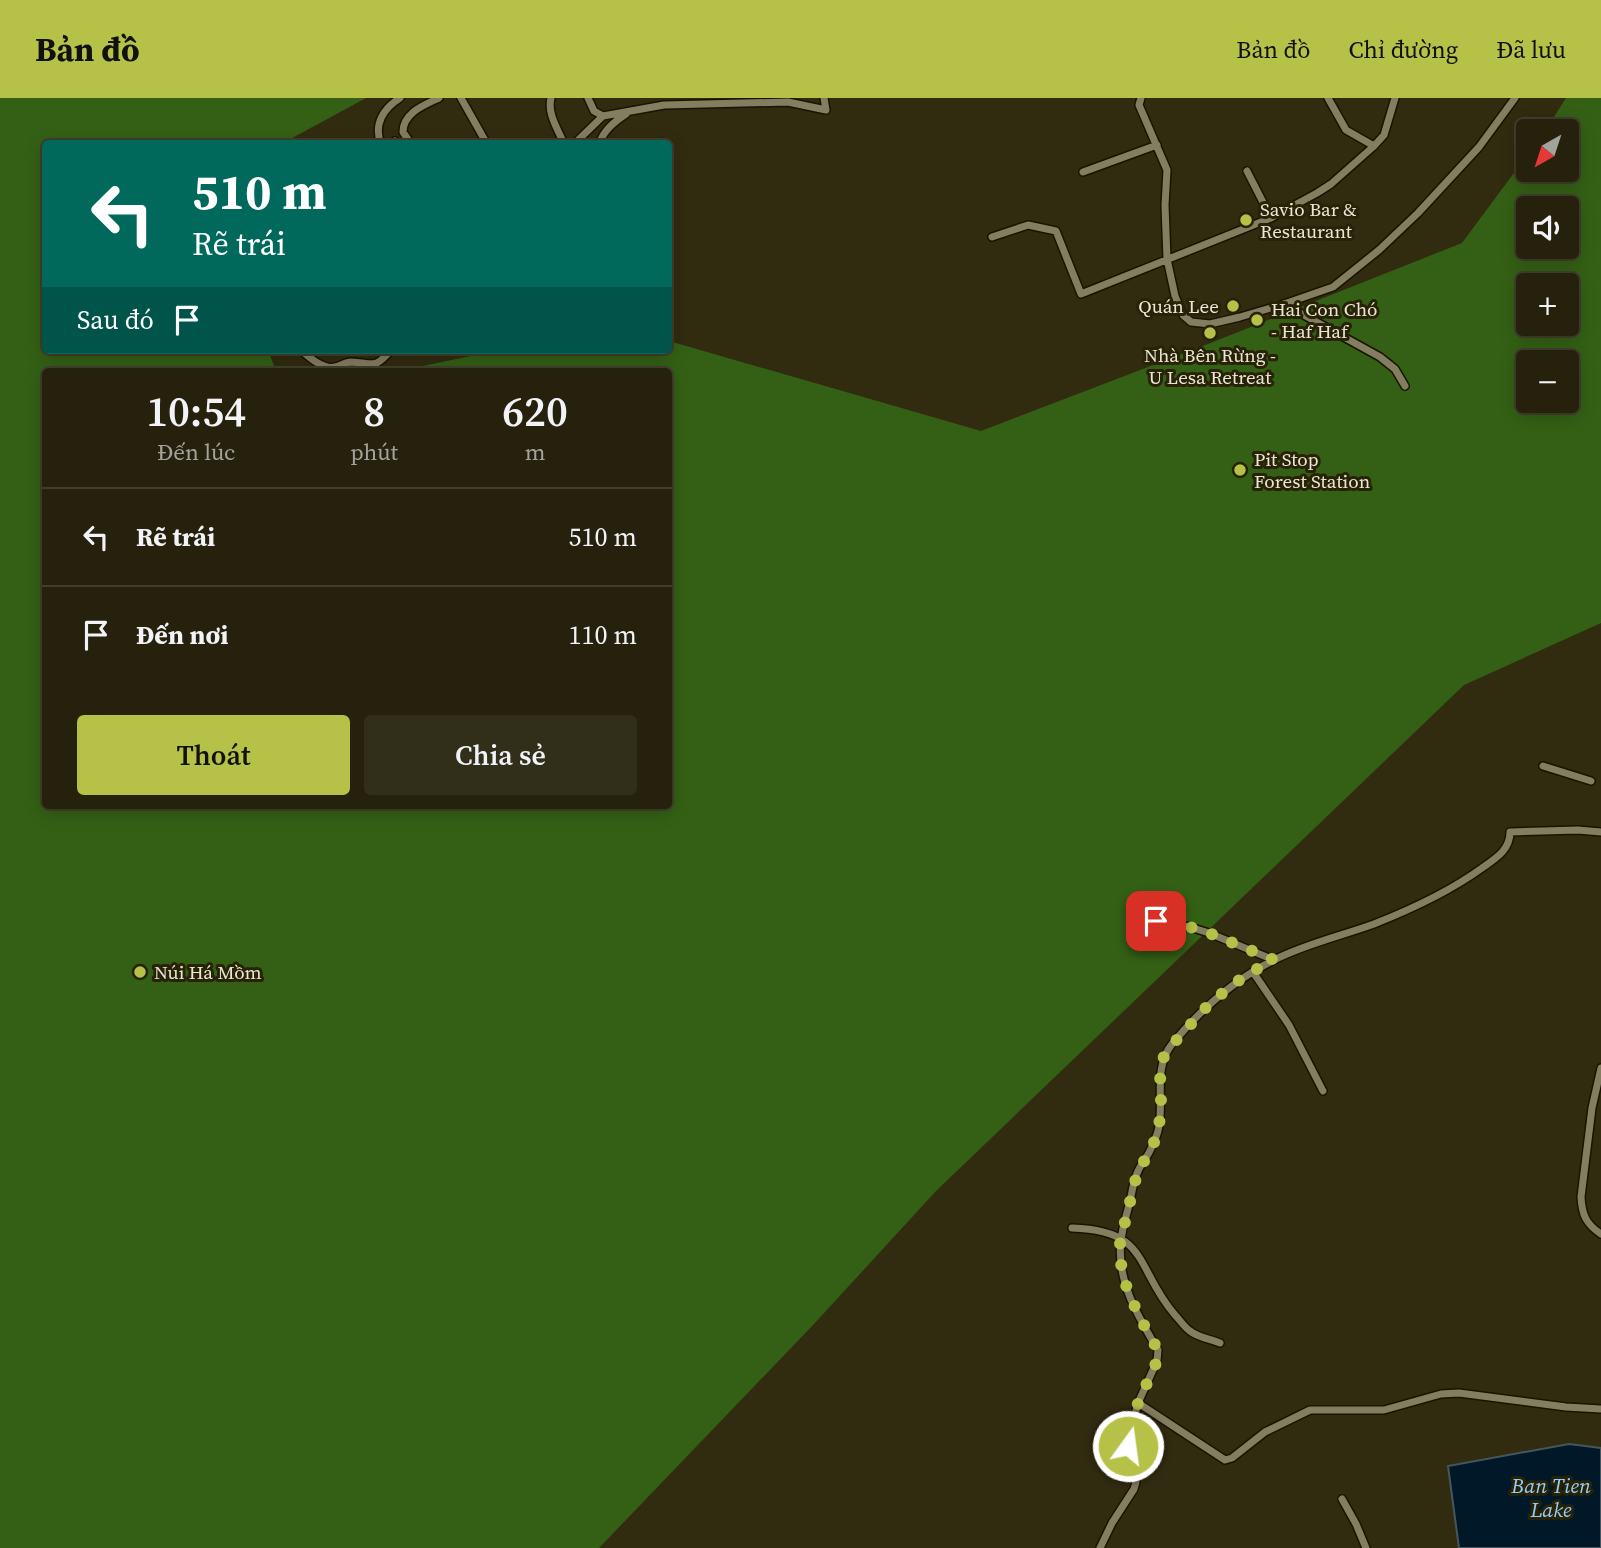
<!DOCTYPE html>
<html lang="vi">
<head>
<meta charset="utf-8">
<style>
  body { margin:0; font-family:"Source Serif 4",serif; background:#312e1a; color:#f1f3f6; height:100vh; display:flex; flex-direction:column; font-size:26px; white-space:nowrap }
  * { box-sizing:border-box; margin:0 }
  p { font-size:23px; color:#a3a39d }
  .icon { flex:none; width:38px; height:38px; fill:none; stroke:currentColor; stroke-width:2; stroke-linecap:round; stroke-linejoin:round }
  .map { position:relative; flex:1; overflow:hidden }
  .drawer { position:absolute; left:42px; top:270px; width:630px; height:441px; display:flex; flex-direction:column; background:#25210c; border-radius:7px; box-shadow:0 4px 18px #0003,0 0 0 2px #423e2d }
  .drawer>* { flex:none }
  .top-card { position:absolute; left:42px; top:42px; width:630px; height:214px; border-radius:7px; box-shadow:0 4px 18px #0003,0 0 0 2px #423e2d; background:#00695c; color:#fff; overflow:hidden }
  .needle { width:46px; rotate:219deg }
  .tools { position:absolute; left:1516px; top:21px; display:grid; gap:14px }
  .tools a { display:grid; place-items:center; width:63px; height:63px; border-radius:7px; background:#25210c; box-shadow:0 4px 18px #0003,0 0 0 2px #423e2d; font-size:35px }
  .pin { position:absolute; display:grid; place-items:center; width:60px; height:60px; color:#fff; margin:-30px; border-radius:14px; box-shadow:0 4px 10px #0006 }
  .me { position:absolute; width:77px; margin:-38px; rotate:14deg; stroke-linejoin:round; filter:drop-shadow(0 0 5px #0008) }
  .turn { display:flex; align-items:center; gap:24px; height:147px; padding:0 35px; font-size:32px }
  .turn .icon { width:91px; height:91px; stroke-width:2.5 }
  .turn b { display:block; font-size:49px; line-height:60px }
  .then { display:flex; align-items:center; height:66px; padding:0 35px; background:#0003; gap:14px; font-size:26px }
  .eta { display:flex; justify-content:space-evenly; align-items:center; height:119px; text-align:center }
  .eta b { font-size:42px; font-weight:600; line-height:49px }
  .button { display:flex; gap:14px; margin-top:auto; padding:14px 35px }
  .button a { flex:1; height:80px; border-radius:7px; background:#b6c148; color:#111; font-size:28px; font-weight:600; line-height:80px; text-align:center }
  .button a+a { background:#312e1a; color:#f1f3f6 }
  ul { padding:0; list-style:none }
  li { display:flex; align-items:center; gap:21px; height:98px; padding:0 35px; border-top:2px solid #423e2d }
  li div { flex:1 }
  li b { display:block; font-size:26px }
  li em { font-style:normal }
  header { display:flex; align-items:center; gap:42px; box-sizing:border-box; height:98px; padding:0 35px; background:#b6c148; color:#111 }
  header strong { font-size:33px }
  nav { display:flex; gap:38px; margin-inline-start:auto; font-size:24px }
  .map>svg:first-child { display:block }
  .forest { fill:#346015; fill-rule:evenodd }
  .water { fill:#001828; stroke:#46565c; stroke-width:2 }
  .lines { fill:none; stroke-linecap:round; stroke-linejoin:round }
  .street-casing { stroke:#191400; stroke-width:10 }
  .street { stroke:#847e60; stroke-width:7 }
  .route { stroke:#b6c148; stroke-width:12; stroke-dasharray:0 21.6 }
  .poi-dot { fill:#b6c148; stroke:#282206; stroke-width:2.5 }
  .labels { text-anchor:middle; stroke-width:6; stroke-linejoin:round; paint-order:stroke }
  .poi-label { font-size:19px; fill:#e9e6d6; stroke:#282206; text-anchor:start }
  .water-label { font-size:21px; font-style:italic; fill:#92cef9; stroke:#282206 }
</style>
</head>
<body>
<header>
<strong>Bản đồ</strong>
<nav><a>Bản đồ</a><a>Chỉ đường</a><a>Đã lưu</a></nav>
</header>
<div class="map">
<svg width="1601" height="1450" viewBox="0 0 1601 1450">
  <rect width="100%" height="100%" fill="#312c10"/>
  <!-- forest -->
  <path class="forest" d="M0,0H366L283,45L46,46V252H268L276,273H46V707H668V273H399L499,252H668L669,243L981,333L1203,248L1462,145L1528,56V72H1566V33H1545L1566,0H1601V525L1464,587L936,1093L813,1227L599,1450H0ZM1528,110H1566V149H1528ZM1528,187H1566V226H1528ZM1528,264H1566V303H1528Z"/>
  <!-- water -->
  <path class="water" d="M1569,1346L1601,1350V1450H1459L1448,1368Z"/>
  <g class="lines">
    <!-- street casing -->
    <g class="street-casing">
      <path id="street" d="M461,0L487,46
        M551,0C547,16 558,31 564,46
        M588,0L594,13L603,18
        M1141,0L1139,7L1167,72L1165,107L1167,161L1175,198L1183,217L1191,224L1210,226L1240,219L1284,206L1333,189L1379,152L1418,115L1479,49L1515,0
        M1328,0L1346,32L1374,48
        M381,46C373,26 384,10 400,0
        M393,46L395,43L400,46
        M411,46L403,34C403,15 424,7 439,0
        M574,46L603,18L664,7L788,4L826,12L824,0
        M599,46C604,32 614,24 626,16
        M1247,73L1271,120
        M1083,74L1157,47
        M992,139L1028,127L1056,133L1081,196L1271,120L1317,95L1331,86L1374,48L1384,37L1395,0
        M1284,206L1380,259L1395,271L1405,288
        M301,252C309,259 323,272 335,269C341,268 345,264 351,264C374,265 374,272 391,252
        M1543,668L1591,683
        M1156,823L1190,829L1209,835L1274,862
        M1253,874L1289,927L1323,993
        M1601,970L1592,1010L1581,1099C1582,1117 1586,1126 1601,1136
        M1072,1130C1150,1132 1135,1171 1175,1217C1180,1222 1184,1229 1190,1233C1197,1239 1210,1241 1220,1245
        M1138,1305L1225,1362L1232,1360L1265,1334L1310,1312H1384L1441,1296L1459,1295L1566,1309L1601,1311
        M1342,1401L1356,1426L1366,1450
        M1100,1450L1112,1425L1134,1391L1136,1384L1134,1361L1127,1347L1130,1335L1138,1305L1157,1263L1158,1252C1139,1220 1116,1183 1121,1143C1122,1131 1126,1119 1129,1107C1132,1096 1133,1082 1139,1071C1143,1063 1149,1057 1152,1048C1155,1042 1158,1035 1159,1028C1164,1000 1153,970 1172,946C1200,912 1234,882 1274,862C1305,846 1341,838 1374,826C1412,811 1449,794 1482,770C1496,760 1510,752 1510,734L1578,732L1601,734"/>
    </g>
    <!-- street -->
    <use href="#street" class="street"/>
  </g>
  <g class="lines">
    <!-- route -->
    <path class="route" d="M1128,1348L1138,1305L1157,1263L1158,1252L1140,1220L1127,1191L1121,1166L1120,1144L1138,1072L1151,1053L1159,1030L1161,1003L1160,975L1164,958L1172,947L1210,905L1246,877L1274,862L1209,835L1190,829L1156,823"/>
  </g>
  <!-- markers -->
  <g class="poi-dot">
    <circle cx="1246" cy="122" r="7"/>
    <circle cx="1233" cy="208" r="7"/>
    <circle cx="1257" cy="222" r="7"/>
    <circle cx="1210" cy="235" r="7"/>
    <circle cx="1240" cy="372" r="7"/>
    <circle cx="140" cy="874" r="7"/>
  </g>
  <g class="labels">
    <!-- poi labels -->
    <g class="poi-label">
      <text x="1260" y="118">Savio Bar &amp;<tspan x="1260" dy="22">Restaurant</tspan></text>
      <text x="1219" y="215" text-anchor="end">Quán Lee</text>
      <text x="1271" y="218">Hai Con Chó<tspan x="1271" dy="22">- Haf Haf</tspan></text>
      <text x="1210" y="264" text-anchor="middle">Nhà Bên Rừng -<tspan x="1210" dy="22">U Lesa Retreat</tspan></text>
      <text x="1254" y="368">Pit Stop<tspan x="1254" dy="22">Forest Station</tspan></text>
      <text x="154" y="881">Núi Há Mồm</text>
    </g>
    <!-- water labels -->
    <g class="water-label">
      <text x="1551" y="1395">Ban Tien<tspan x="1551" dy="24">Lake</tspan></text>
    </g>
  </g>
</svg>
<div class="tools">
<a><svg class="needle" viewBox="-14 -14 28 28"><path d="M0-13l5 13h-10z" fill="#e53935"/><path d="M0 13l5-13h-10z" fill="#a3a39d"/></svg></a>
<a><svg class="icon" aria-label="sound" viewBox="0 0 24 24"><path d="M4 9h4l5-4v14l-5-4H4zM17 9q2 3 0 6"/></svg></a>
<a>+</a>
<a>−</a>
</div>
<div class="pin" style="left:1156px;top:823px;background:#d93025"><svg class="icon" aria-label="arrive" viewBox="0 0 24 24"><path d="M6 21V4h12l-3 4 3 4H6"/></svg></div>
<svg class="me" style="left:1128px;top:1348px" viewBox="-20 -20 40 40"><circle r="17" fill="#b6c148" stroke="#fff" stroke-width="3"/><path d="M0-11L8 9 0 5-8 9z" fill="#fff"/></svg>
<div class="top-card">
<div class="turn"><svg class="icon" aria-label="left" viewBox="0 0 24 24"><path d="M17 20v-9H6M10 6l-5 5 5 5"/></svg><div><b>510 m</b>Rẽ trái</div></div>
<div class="then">Sau đó<svg class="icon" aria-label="arrive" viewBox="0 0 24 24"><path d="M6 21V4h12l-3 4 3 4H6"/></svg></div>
</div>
<section class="drawer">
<div class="eta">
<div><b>10:54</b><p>Đến lúc</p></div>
<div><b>8</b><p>phút</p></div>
<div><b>620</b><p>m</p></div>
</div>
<ul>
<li><svg class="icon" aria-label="left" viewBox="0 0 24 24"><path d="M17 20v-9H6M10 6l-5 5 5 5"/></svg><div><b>Rẽ trái</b></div><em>510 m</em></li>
<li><svg class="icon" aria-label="arrive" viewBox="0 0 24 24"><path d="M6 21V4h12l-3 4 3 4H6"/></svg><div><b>Đến nơi</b></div><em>110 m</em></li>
</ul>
<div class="button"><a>Thoát</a><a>Chia sẻ</a></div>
</section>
</div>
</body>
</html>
